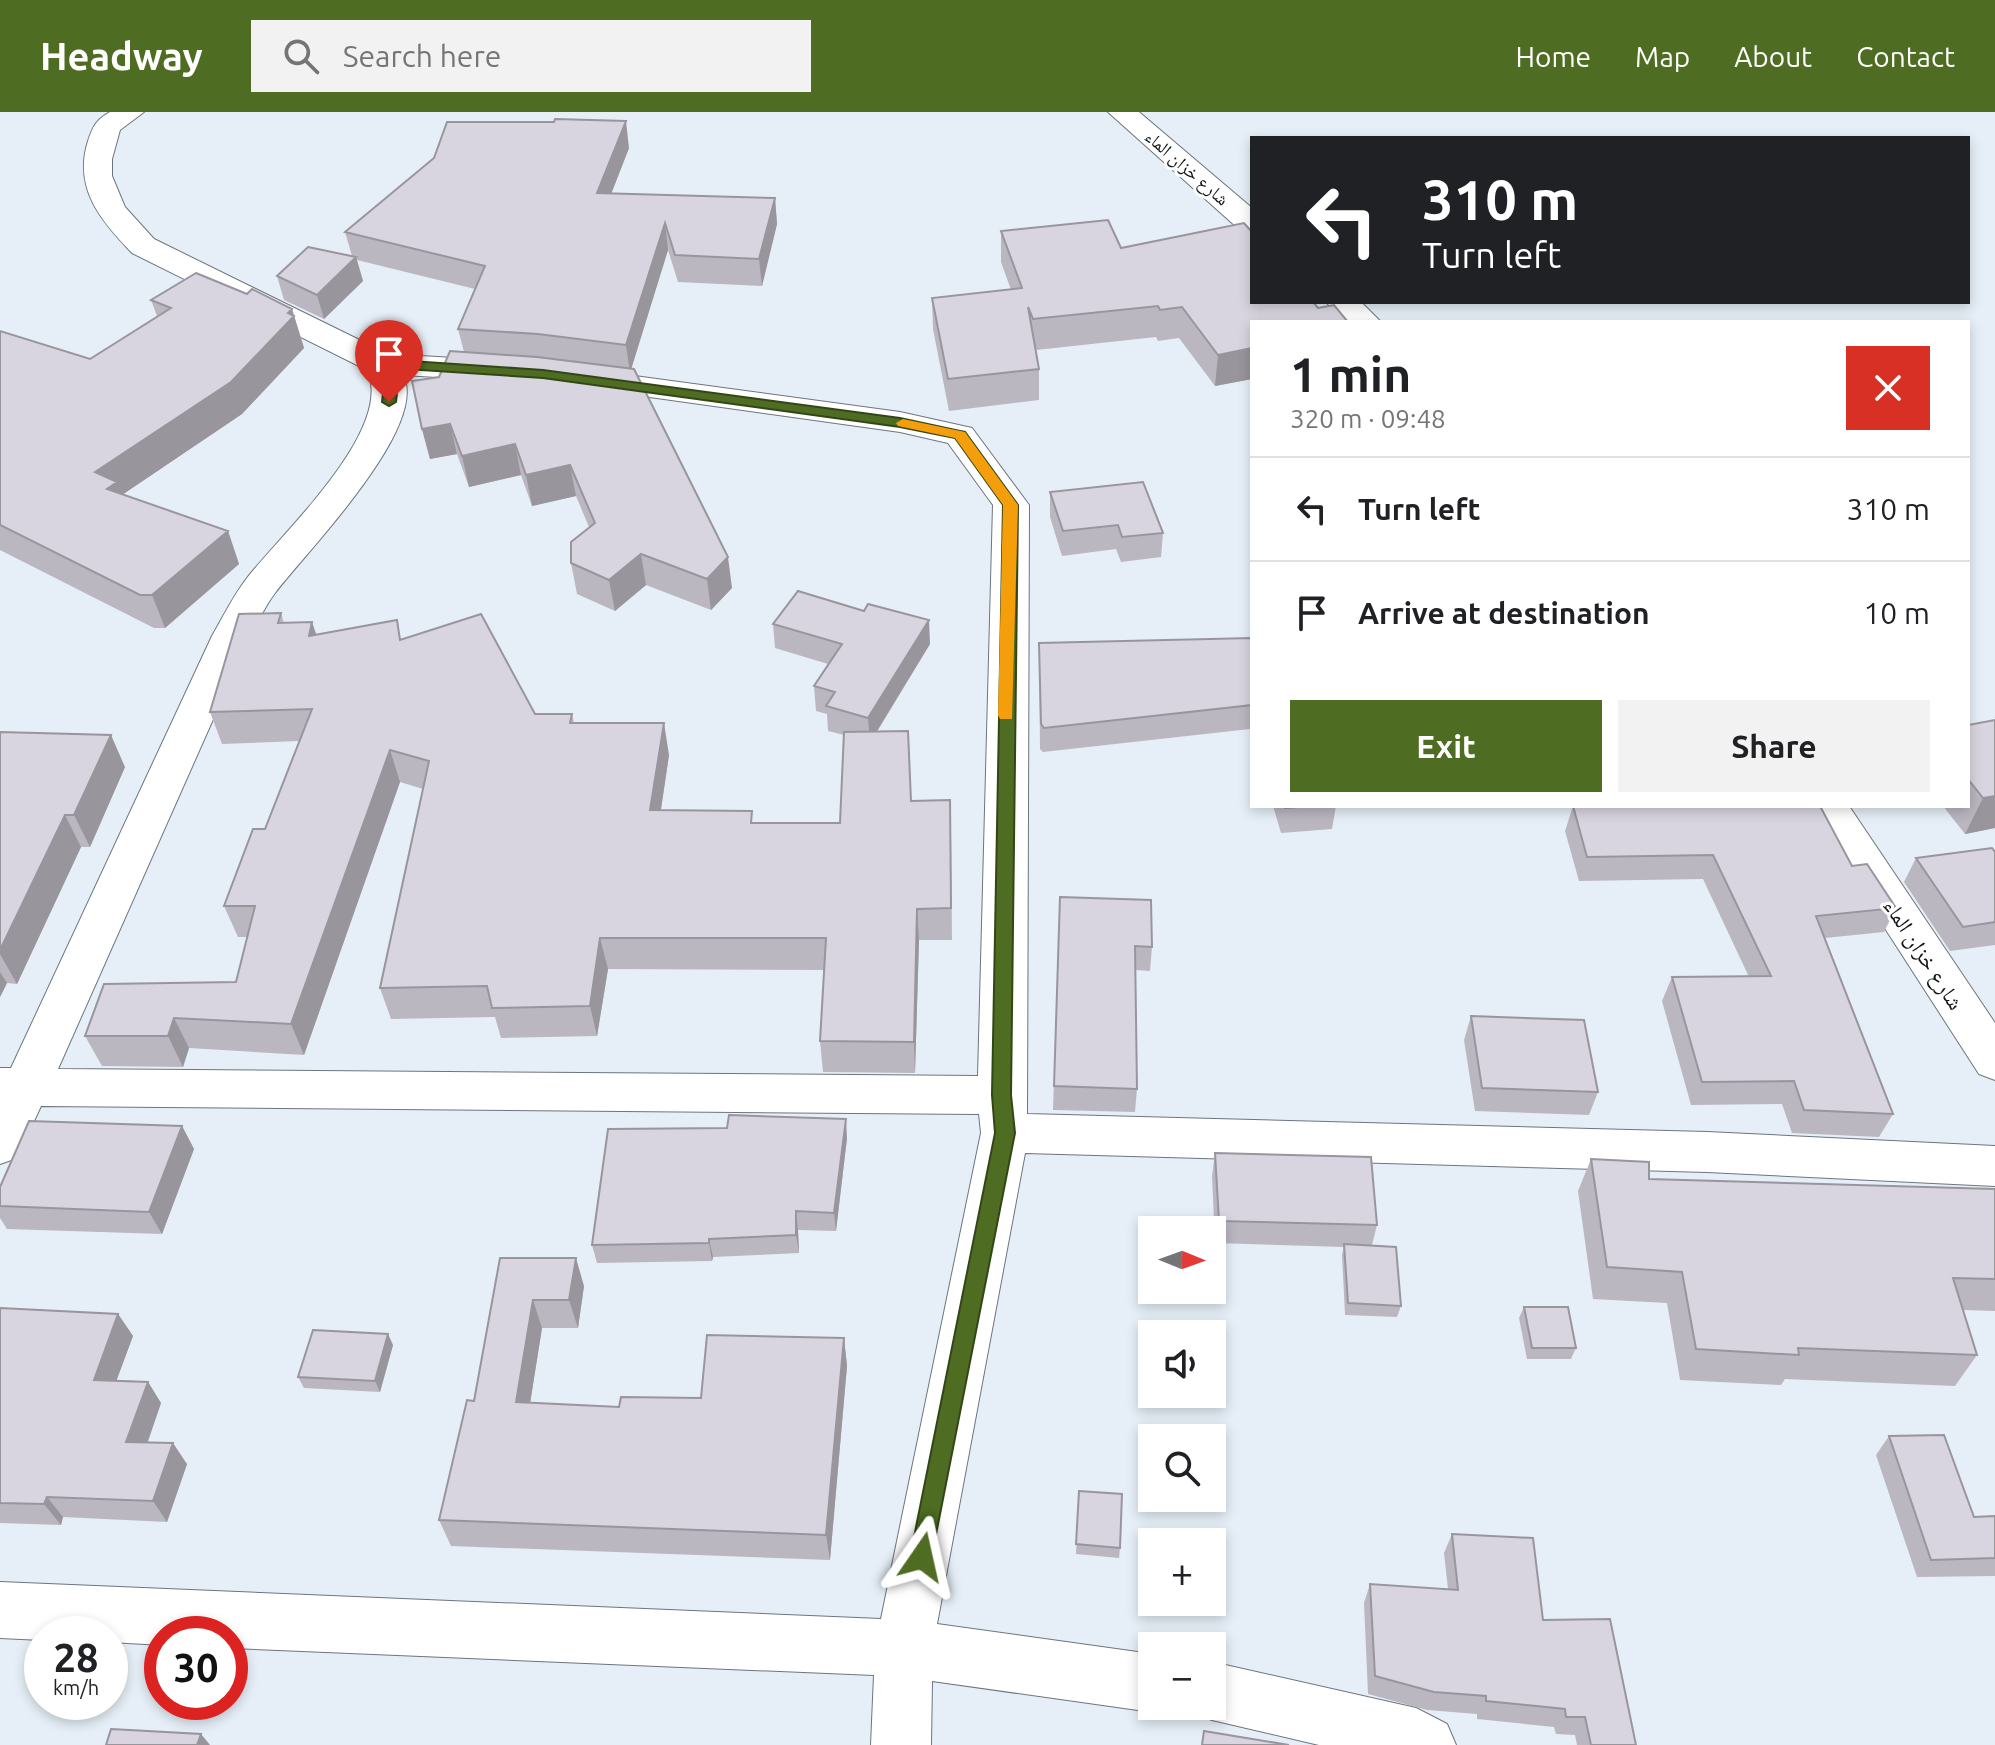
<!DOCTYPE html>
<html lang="en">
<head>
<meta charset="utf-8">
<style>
  body { margin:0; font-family:Ubuntu,"Noto Naskh Arabic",sans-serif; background:#f2f2f2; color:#202124; height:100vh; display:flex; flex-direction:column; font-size:30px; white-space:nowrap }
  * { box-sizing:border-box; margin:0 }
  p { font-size:26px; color:#757577 }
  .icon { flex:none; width:44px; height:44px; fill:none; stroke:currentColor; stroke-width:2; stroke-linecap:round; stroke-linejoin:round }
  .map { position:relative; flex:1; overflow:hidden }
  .panel { position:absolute; left:1250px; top:208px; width:720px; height:488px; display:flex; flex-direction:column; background:#fff; border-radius:0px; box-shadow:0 4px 12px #0003 }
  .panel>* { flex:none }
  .guide { position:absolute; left:1250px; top:24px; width:720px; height:168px; border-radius:0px; box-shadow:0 4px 12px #0003; background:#202124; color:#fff; overflow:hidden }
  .needle { width:52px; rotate:91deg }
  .buttons { position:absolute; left:1138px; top:1104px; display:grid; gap:16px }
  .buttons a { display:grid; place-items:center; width:88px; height:88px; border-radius:0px; background:#fff; box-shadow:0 4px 12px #0003; font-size:40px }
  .speed { position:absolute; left:24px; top:1504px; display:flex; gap:16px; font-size:40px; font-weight:700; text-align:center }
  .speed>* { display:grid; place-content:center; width:104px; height:104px; border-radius:50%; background:#fff; box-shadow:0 4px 12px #0003; line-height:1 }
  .speed small { font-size:20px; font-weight:400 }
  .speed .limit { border:12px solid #d22; background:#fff; color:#111 }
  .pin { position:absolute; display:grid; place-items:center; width:68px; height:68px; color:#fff; margin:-82px -34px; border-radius:50% 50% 50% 0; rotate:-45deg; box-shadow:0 0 8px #0007 }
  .pin .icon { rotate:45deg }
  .me { position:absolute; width:88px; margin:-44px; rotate:11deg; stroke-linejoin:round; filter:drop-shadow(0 0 6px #0008) }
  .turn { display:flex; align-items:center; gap:28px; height:168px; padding:0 40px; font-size:36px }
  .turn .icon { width:104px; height:104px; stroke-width:2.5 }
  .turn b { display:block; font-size:56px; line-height:68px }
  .round { display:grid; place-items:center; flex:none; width:84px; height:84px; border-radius:0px; background:#f2f2f2 }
  .summary { display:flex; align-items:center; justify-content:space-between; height:136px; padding:0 40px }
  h1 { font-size:48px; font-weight:700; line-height:60px }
  .primary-button { display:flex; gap:16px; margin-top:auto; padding:16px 40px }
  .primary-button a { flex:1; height:92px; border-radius:0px; background:#4e6d22; color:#fff; font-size:32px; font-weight:700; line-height:92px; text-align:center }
  .primary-button a+a { background:#f2f2f2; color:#202124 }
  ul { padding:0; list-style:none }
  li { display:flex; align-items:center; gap:24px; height:104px; padding:0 40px; border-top:2px solid #e0e0e0 }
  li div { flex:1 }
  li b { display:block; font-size:30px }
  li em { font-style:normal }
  header { display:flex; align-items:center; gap:48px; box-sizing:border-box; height:112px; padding:0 40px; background:#4e6d22; color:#fff }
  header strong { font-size:38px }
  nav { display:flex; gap:44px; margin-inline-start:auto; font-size:28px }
  .search { width:560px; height:72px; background:#f2f2f2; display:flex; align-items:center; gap:20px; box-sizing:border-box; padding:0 28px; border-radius:0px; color:#757577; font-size:30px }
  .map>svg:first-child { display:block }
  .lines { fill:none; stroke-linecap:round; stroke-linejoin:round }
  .street-casing { stroke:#6d757d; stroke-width:2 }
  .street { fill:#fff; fill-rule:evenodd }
  .wall { fill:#bbb7c1 }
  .shaded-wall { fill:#98959d }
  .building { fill:#d9d5e0; stroke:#98959d; stroke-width:2 }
  .route { fill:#4e6d22; stroke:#334716; stroke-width:2 }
  .slow { fill:#f59e0b }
  .labels { text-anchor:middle; stroke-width:6; stroke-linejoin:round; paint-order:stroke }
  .far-street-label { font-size:18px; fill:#111417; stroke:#fff }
  .street-label { font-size:22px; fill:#111417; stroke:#fff }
</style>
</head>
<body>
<header>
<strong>Headway</strong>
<div class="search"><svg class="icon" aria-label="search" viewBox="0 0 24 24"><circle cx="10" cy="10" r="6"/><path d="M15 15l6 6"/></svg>Search here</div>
<nav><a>Home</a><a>Map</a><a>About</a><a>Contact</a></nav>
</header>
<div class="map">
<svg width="1995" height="1633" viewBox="0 0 1995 1633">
  <rect width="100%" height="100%" fill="#e6eff7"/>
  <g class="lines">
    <!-- street casing -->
    <g class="street-casing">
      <path id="street" d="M110,0H144L120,18L112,47V64L125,95L154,127L388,242L503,249L515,252L520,259L515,266L503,269L403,263C430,315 306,440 275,481C265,494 258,510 250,524L58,957L978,964L993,393L948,331L900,320L571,274L566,267L571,260L583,257L900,300L972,316L1029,393L1027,1002L1707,1020L1995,1034V1074L1707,1060L1025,1041L937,1512L1152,1542V1594H1167L1152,1600L932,1569L931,1633H871L874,1563L230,1536V1522H162V1533L110,1530V1522H42V1528L0,1526V1470L881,1507L981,1021L979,1002L41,994L17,1046L0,1052V956H11L212,524C223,505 233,484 247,466C281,422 396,317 367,258L132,141C101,109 73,76 88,29C93,14 96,8 110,0Z
        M1108,0H1139L1252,96V121L1241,119Z
        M1326,190H1361L1381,210H1346Z
        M1806,694H1849L1995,911V968L1979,962Z
        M1212,1550L1416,1596L1447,1612L1456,1633H1319L1212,1608L1191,1600L1189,1594H1212Z"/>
    </g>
    <!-- street -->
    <use href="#street" class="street"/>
  </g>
  <!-- wall -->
  <path class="wall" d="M629,36L611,82L775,86L777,112L762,174L678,170L668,138L631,257L732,476L711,498L646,473L615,499L577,482L571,451L589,415L576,384L532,394L521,363L469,375L457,342L430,347L422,317L439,265L464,240L458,217L475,177L357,148L363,169L324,207L284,188L277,164L352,144L345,120Z
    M1001,119L1121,136L1252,210V267L1215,274L1179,226L1158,229L1156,225L1036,238L1039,257V288L949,299L933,217L932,186L1011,178L1001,150Z
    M247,182L292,197L304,236L242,302L123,382L228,419L239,452L165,516H154L0,438V219L90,247L157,204L151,188Z
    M1050,380L1163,421L1161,445L1121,450L1116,437L1062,444L1050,405Z
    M281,501L284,511L317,523L402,527L535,602H572L574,611L669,643L661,698L754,711H840L844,623L828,619L827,602L816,599L814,574L828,552L775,536L773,512L930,532L877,620L911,689L951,720L952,828H919L915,961L823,960L820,929L824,858L608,857L597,924L501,926L495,905L391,907L380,876L423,677L400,670L304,943L189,936L183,955L102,954L85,924L236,870L248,825H238L224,794L265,717L299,629L222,632L210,600Z
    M1252,526V622L1250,617L1043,640L1040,637L1039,531Z
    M1995,608V716L1965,722L1943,694H1968V613Z
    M0,620L125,655L90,735H81L17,872L7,871L0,885Z
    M1273,694H1336L1332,717L1281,721Z
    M1573,694L1852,754L1896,796L1884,820L1825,826L1893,1002L1879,1025L1792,1021L1782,992L1691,993L1662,889L1672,865H1749L1703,767L1579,769L1565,719Z
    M1995,740V833L1950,839L1904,770L1916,746Z
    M1060,785L1152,835L1150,859L1135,858L1137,977L1135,1000L1053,998Z
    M1471,904L1598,980L1589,1003L1475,999L1464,928Z
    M182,1014L194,1037L162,1122L7,1117L0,1106V1075Z
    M847,1026L836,1119L798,1118L799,1141L713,1145L712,1149L597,1151L592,1133Z
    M1215,1041L1377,1113L1372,1133L1401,1194L1397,1205L1345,1203L1342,1143L1344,1135L1215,1131L1212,1064Z
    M1591,1047L1649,1067L1995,1077V1199L1963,1198L1977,1243L1955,1274L1785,1267L1781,1273L1680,1268L1667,1191L1593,1187L1578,1079Z
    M500,1146L584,1174L578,1216H542L530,1291L619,1295L701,1286L844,1226L847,1254L830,1448L451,1434L439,1408L474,1289Z
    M1524,1195L1576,1236L1571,1247H1527L1519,1206Z
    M0,1196L118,1202L133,1224L116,1268L148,1270L161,1291L148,1330L187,1352L167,1410L63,1405L61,1413L0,1411Z
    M393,1233L380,1280L304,1276L298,1265Z
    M1889,1324L1974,1405L1995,1404V1464L1917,1465L1876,1343Z
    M1079,1379L1120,1436L1119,1446L1076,1442Z
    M1452,1422L1543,1508L1636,1633H1577L1575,1623L1556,1622L1554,1615L1477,1607V1602L1427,1598L1368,1582L1364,1491L1370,1472L1448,1477L1444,1441Z"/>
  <!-- shaded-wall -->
  <path class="shaded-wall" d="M626,9L629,36L601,108L597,81Z
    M775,86L777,112L762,174L759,147Z
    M665,111L668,138L630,261L626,233Z
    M356,145L363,169L324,207L317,183Z
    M292,197L304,236L242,302L122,383L120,409L95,360Z
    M1252,236V267L1215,274L1218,243Z
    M450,312L457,342L430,347L422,317Z
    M515,332L521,363L469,375L462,344Z
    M570,353L576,384L532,394L526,363Z
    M228,419L239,452L165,516L152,483Z
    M641,442L646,473L615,499L609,468Z
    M728,445L732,476L711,498L707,467Z
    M929,508L930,532L870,630L868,606Z
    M312,510L323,542L309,524Z
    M664,611L669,643L656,730L650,698Z
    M111,623L125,655L90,735L74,703Z
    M390,638L400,670L304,943L291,912Z
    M1995,684V716L1965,722L1983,686Z
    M65,703L81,735L17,872L0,842V838Z
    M917,797L919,828L915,961L914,930Z
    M600,826L608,857L597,924L590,894Z
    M0,860L7,871L0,885Z
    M174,906L189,936L183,955L168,924Z
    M846,1007L847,1026L836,1119L834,1101Z
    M182,1014L194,1037L162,1122L149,1100Z
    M796,1099L798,1118L799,1141L796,1123Z
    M709,1127L713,1145L712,1149L709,1131Z
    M576,1146L584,1174L578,1216L569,1188Z
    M533,1188L542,1216L526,1317L516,1290Z
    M118,1202L133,1224L109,1289L94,1268Z
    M388,1222L393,1233L380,1280L375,1269Z
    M844,1226L847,1254L830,1448L826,1423Z
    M148,1270L161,1291L140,1351L126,1330Z
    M173,1331L187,1352L167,1410L153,1389Z
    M47,1385L63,1405L61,1413L44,1392Z
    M201,1622L210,1633H197Z"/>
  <!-- building -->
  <path class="building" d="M555,7L626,9L597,81L775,86L759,147L675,143L665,111L626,233L538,222L458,217L485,154L345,120L434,46L447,10H554Z
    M1108,108L1121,136L1244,111L1252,120V190H1313L1318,196L1334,193L1348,210H1252V236L1218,243L1182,195L1160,198L1158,194L1033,207L1028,195L1039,257L948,267L932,186L1022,176L1001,119Z
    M308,135L356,145L317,183L277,164Z
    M196,161L247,182L252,177L292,197L288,201L294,204L231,270L95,360L117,370L107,377L228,419L152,483H140L0,413V219L90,247L171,196L151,188Z
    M450,239L537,245L634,257L728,445L707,467L641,442L609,468L571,451V430L595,411L570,353L526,363L515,332L462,344L450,312L422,317L412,269L439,265Z
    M1143,370L1163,421L1122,425L1118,413L1063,419L1050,380Z
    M798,479L864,499L868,492L929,508L868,606L826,594L835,580L814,574L842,532L773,512Z
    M281,501L278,511L312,510L309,524L397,508L400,528L481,502L535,602H572L570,611H664L650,698L752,699L751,711H840L844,620L908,619L911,689L950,688L951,796L917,797L914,930L820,929L826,826H600L590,894L492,896L487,874L380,876L429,649L390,638L291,912L174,906L168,924H85L104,872L236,870L255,794H224L253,717H265L312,597L210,600L239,502Z
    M1252,526V593L1044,616L1041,612L1039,531Z
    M1995,608V684L1983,686L1968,667V613Z
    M0,620L111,623L74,703H65L0,838Z
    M1284,694H1315L1285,696Z
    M1573,694H1820L1852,754L1867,752L1896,796L1816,804L1893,1002L1804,998L1794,969L1702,970L1672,865L1771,864L1713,743L1587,745Z
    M1992,736L1995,740V810L1963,815L1916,746Z
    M1060,785L1151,788L1152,835L1135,834L1137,977L1054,974Z
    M1471,904L1584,908L1598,980L1482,976Z
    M729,1003L846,1007L834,1101L796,1099V1123L709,1127V1131L592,1133L608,1017L727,1016Z
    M29,1009L182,1014L149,1100L0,1094V1075Z
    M1215,1041L1371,1045L1377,1113L1219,1109Z
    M1591,1047L1649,1050V1067L1995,1077V1167L1953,1166L1977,1243L1798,1236L1799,1243L1696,1237L1682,1160L1607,1155Z
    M1344,1132L1396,1135L1401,1194L1348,1191Z
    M500,1146H576L569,1188H533L516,1290L619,1295L621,1285L701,1286L707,1223L844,1226L826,1423L439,1408L467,1288L474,1289Z
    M1524,1195H1568L1576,1236H1532Z
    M0,1196L118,1202L94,1268L148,1270L126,1330L173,1331L153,1389L47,1385L44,1392L0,1391Z
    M313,1218L388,1222L375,1269L298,1265Z
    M1944,1323L1974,1405L1995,1404V1446L1931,1448L1889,1324Z
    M1079,1379L1122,1382L1120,1436L1076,1432Z
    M1452,1422L1533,1426L1543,1508L1610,1507L1636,1633H1591L1585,1605H1566L1565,1597L1486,1589V1584L1434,1580L1375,1564L1370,1472L1458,1478Z
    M111,1617L201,1622L197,1633H106Z
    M1204,1619L1289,1633H1202Z"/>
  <!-- route -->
  <path class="route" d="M381,247L543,258L900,306L960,319L965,320L1018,393L1011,983L1015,1021L930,1453L922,1456L914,1453L910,1445L995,1021L992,983L1003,393L955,326L900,315L543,266L390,256L398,272L396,290L389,294L382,290L384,272L374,252Z"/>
  <!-- slow -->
  <path class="slow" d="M903,307L965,320L1018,393L1012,607H1000L998,603L1003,393L955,326L898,314L896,311Z"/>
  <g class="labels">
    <!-- far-street labels -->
    <g class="far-street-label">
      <text transform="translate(1187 56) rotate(41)" y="6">شارع خزان الماء</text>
    </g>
    <!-- street labels -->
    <g class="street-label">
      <text transform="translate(1924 842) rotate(57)" y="8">شارع خزان الماء</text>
    </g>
  </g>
</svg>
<div class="buttons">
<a><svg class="needle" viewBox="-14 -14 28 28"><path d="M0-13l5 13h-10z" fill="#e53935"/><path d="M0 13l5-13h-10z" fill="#757577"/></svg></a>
<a><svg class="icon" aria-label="sound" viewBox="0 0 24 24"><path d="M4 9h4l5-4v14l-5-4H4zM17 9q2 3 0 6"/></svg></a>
<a><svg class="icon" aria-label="search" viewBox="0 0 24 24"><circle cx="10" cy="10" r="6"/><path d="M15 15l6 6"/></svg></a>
<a>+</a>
<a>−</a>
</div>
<div class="speed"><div>28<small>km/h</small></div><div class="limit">30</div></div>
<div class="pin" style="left:389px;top:290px;background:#d93025"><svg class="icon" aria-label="arrive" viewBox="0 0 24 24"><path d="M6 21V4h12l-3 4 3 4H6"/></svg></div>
<svg class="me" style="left:922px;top:1445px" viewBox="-20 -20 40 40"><path d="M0-17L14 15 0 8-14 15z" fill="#4e6d22" stroke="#fff" stroke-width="4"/></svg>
<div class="guide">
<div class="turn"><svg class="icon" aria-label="left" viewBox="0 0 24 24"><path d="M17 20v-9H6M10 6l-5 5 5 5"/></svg><div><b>310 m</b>Turn left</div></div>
</div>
<section class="panel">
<div class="summary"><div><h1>1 min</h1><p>320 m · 09:48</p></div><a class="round" style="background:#d93025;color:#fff"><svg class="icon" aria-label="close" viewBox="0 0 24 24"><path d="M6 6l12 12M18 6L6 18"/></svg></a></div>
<ul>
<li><svg class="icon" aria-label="left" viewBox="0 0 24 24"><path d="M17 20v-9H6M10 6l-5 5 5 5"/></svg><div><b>Turn left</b></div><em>310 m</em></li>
<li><svg class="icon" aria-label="arrive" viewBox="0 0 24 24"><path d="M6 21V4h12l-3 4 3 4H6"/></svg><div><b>Arrive at destination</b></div><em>10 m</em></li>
</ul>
<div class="primary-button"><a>Exit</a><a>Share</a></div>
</section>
</div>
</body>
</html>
